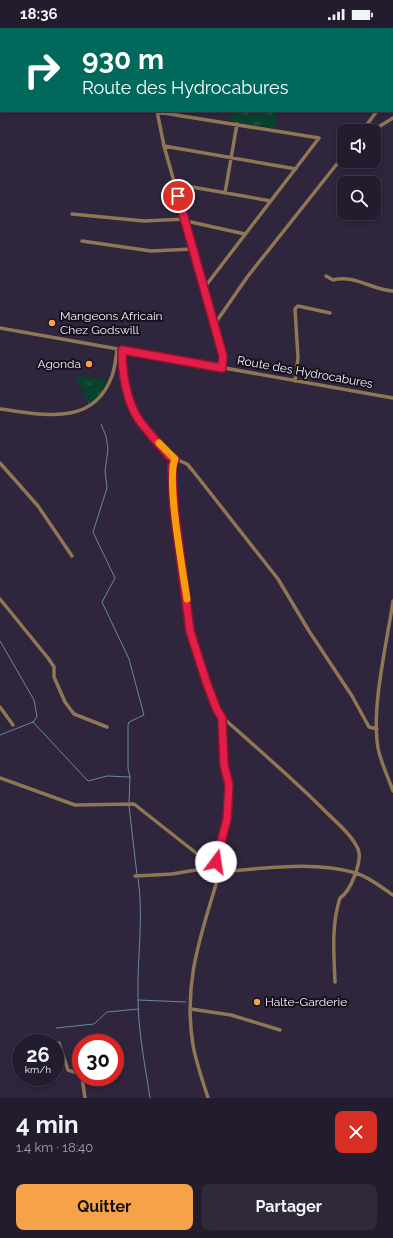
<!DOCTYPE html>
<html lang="fr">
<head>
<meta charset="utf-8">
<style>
  body { margin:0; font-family:Raleway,sans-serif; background:#2f293a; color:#f1f3f6; height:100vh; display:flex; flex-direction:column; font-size:15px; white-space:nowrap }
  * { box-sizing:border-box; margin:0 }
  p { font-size:13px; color:#a3a1aa }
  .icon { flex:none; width:22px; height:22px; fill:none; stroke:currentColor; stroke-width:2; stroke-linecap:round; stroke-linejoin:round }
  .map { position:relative; height:1070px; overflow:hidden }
  .drawer { display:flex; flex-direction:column; background:#231c2e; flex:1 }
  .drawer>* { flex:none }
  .banner { position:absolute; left:0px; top:0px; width:393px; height:84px; box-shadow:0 2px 6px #0003,0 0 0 1px #403a4a; background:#00695c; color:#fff; overflow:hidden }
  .tools { position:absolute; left:337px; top:96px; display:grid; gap:8px }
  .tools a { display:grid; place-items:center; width:44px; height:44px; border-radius:8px; background:#231c2e; box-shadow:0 2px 6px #0003,0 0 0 1px #403a4a; font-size:20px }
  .speed { position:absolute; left:12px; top:1006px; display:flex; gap:8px; font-size:20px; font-weight:700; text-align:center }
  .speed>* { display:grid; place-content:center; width:52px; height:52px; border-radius:50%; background:#231c2e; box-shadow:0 2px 6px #0003,0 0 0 1px #403a4a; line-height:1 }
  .speed small { font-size:10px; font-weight:400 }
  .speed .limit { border:6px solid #d22; background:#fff; color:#111 }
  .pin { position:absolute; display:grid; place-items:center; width:34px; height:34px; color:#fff; margin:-17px; border:2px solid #fff; border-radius:50%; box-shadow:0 1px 4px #0007 }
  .me { position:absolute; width:44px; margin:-22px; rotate:14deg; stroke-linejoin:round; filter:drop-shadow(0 0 3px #0008) }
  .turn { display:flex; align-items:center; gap:14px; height:84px; padding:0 16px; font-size:18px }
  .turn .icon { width:52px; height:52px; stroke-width:2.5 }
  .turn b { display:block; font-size:28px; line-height:34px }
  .round { display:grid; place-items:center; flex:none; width:42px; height:42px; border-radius:8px; background:#2f293a }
  .headline { display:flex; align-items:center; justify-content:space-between; height:68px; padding:0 16px }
  h1 { font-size:24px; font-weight:700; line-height:30px }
  .action { display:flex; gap:8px; margin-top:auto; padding:8px 16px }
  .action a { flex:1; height:46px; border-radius:8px; background:#f6a248; color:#111; font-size:16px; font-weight:700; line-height:46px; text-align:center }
  .action a+a { background:#2f293a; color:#f1f3f6 }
  .status { display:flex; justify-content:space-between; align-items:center; height:28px; padding:0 20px; background:#231c2e; direction:ltr }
  .status svg { height:11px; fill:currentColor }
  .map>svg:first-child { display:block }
  .grass { fill:url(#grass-tufts) }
  .cemetery { fill:url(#cemetery-stones) }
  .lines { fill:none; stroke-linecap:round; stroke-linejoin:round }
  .stream { stroke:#6589a1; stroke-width:1 }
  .street { stroke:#8f7655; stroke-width:3.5 }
  .route-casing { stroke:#92132f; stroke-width:10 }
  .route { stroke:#e11d48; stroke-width:7 }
  .slow { stroke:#f59e0b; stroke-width:7 }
  .poi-dot { fill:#f6a248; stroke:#15111c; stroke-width:1.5 }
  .labels { text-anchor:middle; stroke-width:4; stroke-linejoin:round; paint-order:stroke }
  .poi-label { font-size:12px; fill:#f7f3fd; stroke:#15111c; text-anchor:start }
  .street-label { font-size:12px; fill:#f7f3fd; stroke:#15111c }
</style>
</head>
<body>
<div class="status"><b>18:36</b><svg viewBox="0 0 49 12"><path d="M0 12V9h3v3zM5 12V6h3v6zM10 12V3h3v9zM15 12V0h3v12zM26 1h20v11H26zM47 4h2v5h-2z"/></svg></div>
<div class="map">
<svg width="393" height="1070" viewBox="0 0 393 1070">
  <defs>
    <pattern id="grass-tufts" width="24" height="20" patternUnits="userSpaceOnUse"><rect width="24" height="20" fill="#08412c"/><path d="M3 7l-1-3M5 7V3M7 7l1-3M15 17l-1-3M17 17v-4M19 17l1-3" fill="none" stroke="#2d5d4c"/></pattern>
    <pattern id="cemetery-stones" width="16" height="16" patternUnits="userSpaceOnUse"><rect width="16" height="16" fill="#08412c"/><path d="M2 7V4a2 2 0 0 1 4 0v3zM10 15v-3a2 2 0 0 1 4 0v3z" fill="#2d5d4c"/></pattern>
  </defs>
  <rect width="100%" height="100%" fill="#2f253d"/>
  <!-- grass -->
  <path class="grass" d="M232,83H278L275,101L230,93Z
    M75,347L107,352L100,367L91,375H88Z"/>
  <!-- cemetery -->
  <path class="cemetery" d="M148,0H315L147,1Z"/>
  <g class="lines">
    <!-- stream -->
    <path class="stream" d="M101,396L106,408L108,421L105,443L107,460L93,504L115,550L102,574L129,631L144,687L129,694L128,697V740L130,749
      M0,613L34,672L37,689L33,694L0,707
      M33,694L88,753L107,748L130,749L129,775
      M129,778L137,847
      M138,850C144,889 137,929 138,969C138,1003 145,1037 150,1070
      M138,972L186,974
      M56,1000L94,996L107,984L139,981"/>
    <!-- street -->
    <path class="street" d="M5,0L7,1
      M120,0L121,1
      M392,64L393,62
      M157,83L164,118L223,328L222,340
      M157,84L319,110L204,260
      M362,103L377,83
      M372,103L393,90
      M164,118L296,141
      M175,156L271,173
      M225,165L237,96
      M72,186L144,193L185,191
      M186,193L245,206
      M82,213L151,223L193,221
      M326,248L333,252C354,246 372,262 393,263
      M214,297L248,248L344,127
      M0,300L393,370
      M122,322V339L131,375L138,391L169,428L187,436L193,443L278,551L309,603L352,668L369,699L377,701
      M295,353L298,330L295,281L298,278L330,285
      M0,381C42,386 93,400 112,348C115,340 116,330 117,321
      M175,431C166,451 181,528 184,552C187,569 187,587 191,604C196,630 207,668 222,689C257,720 292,750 324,782C335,793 352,807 358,821C363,833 350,864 340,870C331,898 334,926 335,954
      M0,435L38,478L72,528
      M0,571L48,630L54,639V649L65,674L74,686L107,699
      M393,573C387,615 371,679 378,720C381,735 388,749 393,763
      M0,679L13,697
      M0,750L75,777L134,776L210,836L217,844V853C200,910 183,956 193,1017C196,1035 203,1053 208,1070
      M217,844C262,841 312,832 356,845C369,849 381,859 393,867
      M135,848L172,846L214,839L227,791L229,757L224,737L222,689
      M191,981L231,987L280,1002
      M59,1015L68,1042L81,1046
      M82,1049L85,1070"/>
  </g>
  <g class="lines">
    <!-- route casing -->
    <g class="route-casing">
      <path id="route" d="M178,168L223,328L222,340L122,322C122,343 126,373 139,392C148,404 159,416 169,428L175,431L172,438L174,480L190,603L207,656L217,682L222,690L224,737L229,757L227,791L216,834"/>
    </g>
    <!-- route -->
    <use href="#route" class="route"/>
    <!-- slow -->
    <path class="slow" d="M159,415L175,431C166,452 183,543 187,571"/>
  </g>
  <!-- markers -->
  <g class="poi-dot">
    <circle cx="52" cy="295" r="4"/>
    <circle cx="89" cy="336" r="4"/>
    <circle cx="257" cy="974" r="4"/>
  </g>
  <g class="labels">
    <!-- poi labels -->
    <g class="poi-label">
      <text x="60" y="292">Mangeons Africain<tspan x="60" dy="14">Chez Godswill</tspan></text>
      <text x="81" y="340" text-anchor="end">Agonda</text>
      <text x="265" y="978">Halte-Garderie</text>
    </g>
    <!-- street labels -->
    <g class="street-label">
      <text transform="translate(305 344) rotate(10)" y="4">Route des Hydrocabures</text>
    </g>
  </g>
</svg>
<div class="tools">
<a><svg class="icon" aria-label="sound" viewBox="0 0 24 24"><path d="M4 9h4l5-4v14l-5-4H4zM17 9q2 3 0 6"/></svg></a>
<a><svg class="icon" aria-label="search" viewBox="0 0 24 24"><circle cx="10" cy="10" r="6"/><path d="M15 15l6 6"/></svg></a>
</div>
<div class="speed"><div>26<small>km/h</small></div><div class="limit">30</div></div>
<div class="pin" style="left:178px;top:168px;background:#d93025"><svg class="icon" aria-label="arrive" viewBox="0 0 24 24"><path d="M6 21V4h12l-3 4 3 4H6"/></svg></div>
<svg class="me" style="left:216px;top:834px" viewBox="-20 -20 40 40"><circle r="19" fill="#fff"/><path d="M0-13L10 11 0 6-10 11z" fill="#e11d48"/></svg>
<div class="banner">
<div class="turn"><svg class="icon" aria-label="right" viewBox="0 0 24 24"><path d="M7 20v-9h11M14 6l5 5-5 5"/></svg><div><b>930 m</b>Route des Hydrocabures</div></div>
</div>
</div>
<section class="drawer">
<div class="headline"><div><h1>4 min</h1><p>1.4 km · 18:40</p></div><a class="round" style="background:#d93025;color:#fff"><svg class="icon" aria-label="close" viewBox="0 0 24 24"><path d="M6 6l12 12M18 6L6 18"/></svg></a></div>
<div class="action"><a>Quitter</a><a>Partager</a></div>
</section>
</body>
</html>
